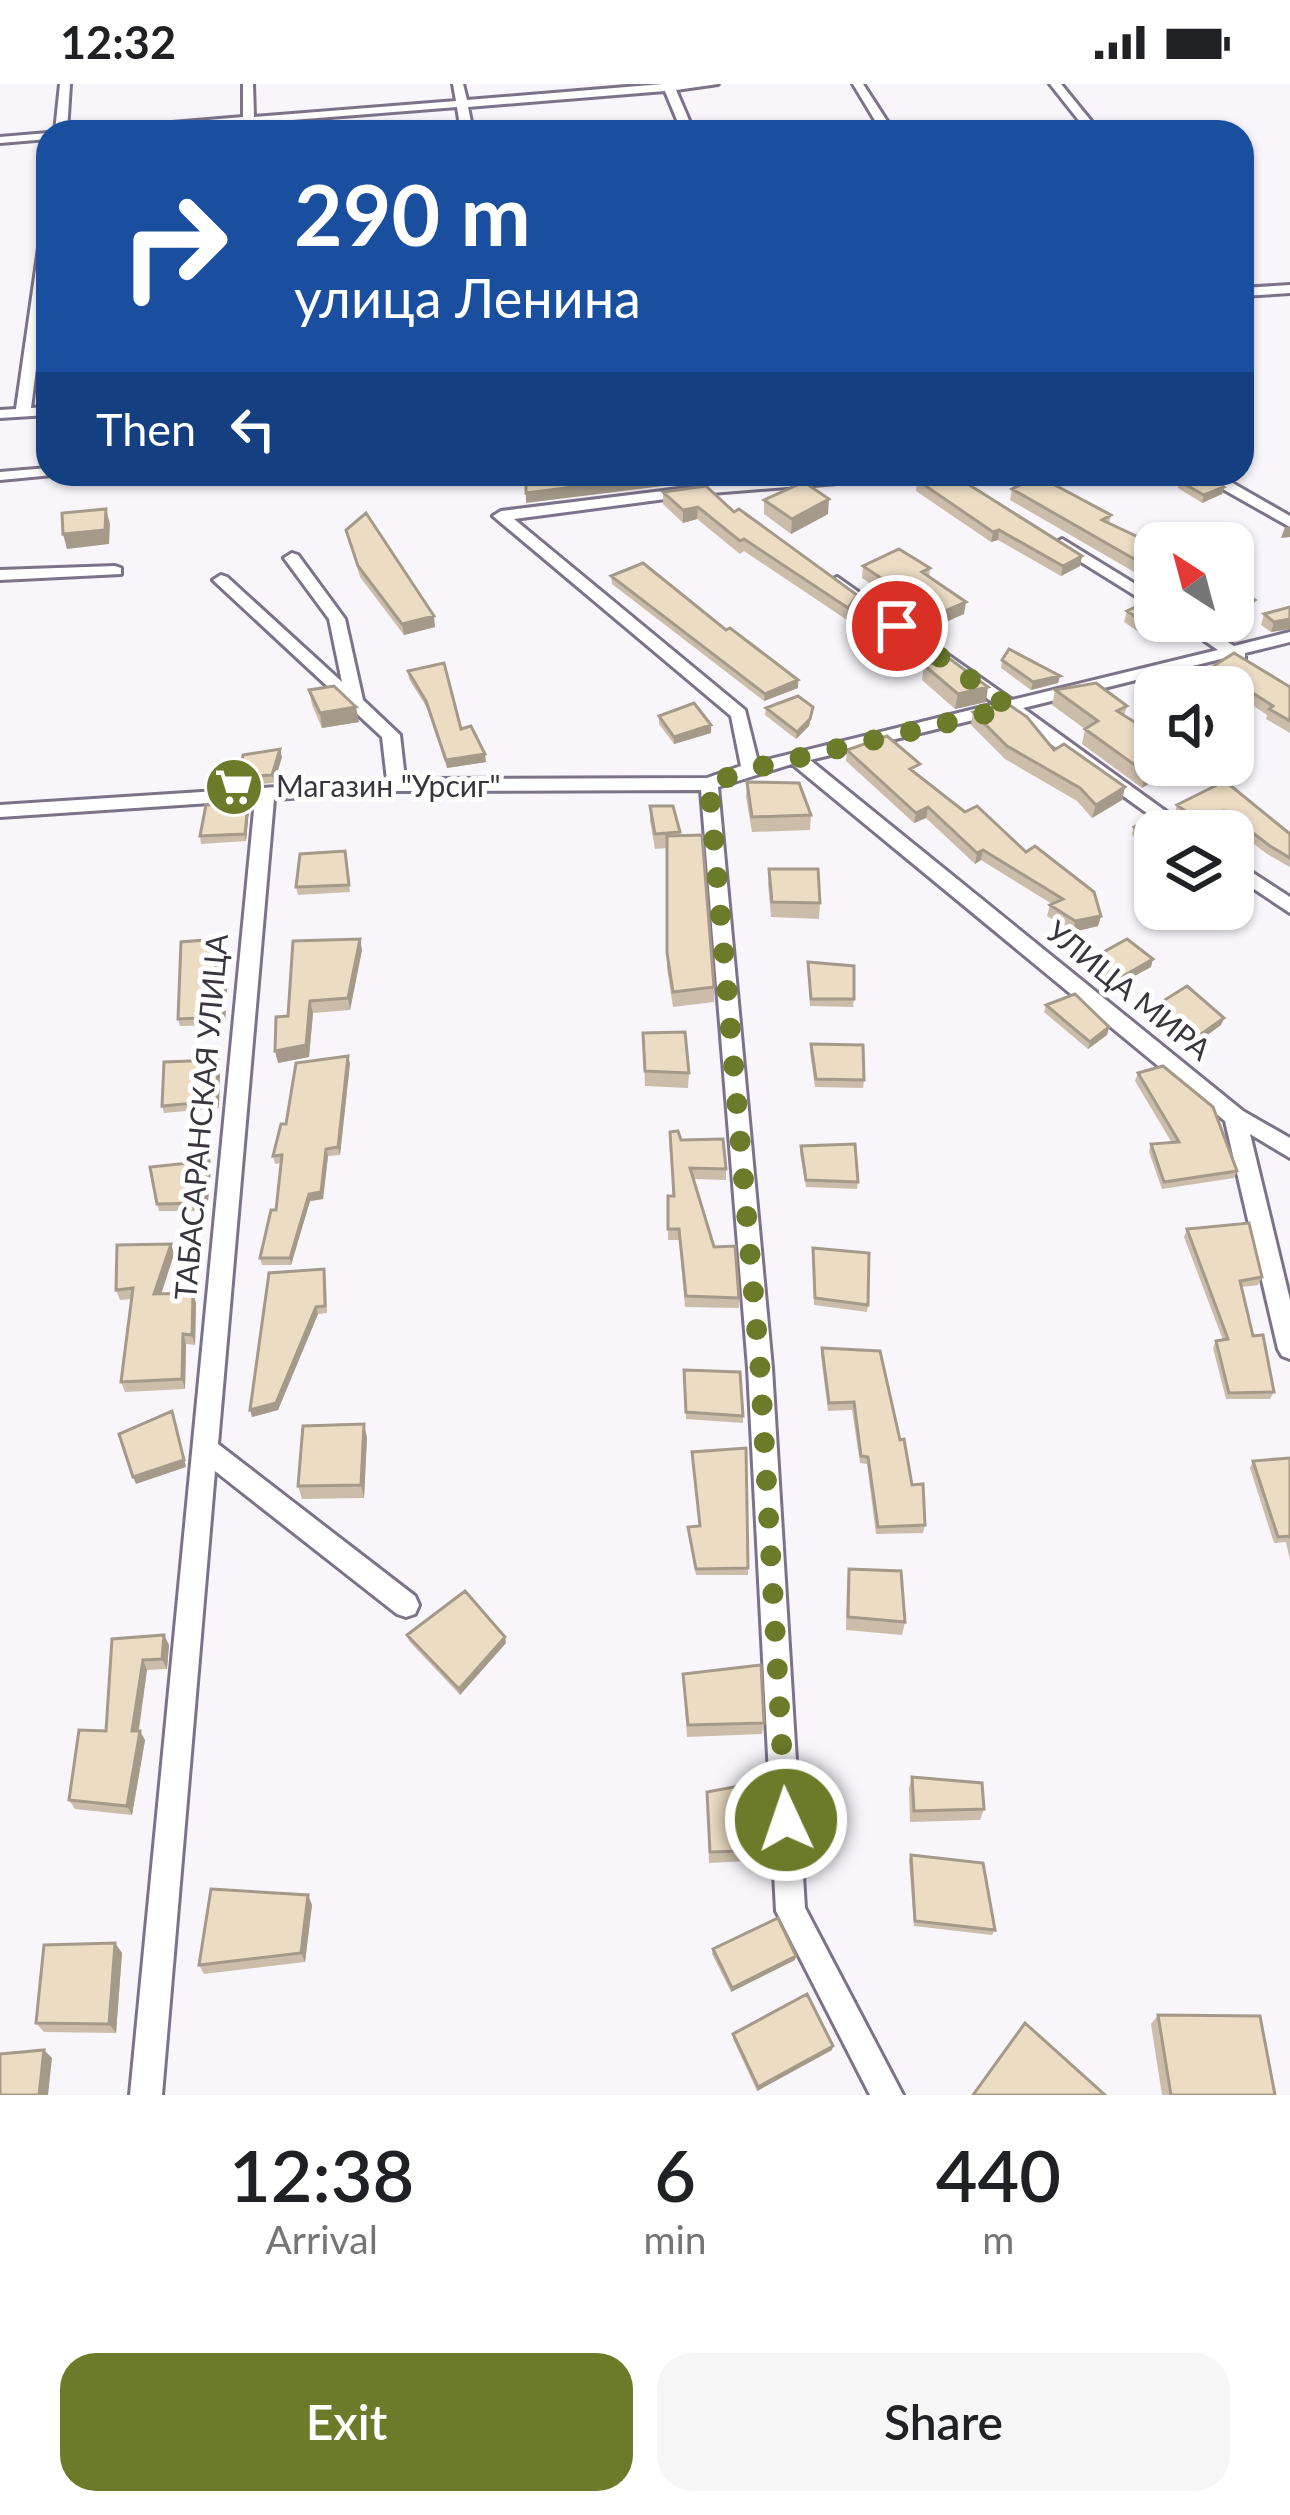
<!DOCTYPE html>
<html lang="en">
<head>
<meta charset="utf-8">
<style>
  body { margin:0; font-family:Lato,sans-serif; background:#f6f6f6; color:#202124; height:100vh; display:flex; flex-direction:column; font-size:45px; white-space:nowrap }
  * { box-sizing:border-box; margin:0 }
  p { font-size:39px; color:#757577 }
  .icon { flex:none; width:66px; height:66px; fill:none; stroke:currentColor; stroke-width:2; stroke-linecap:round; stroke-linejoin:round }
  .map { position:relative; height:2011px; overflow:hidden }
  .sheet { display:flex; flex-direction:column; background:#fff; flex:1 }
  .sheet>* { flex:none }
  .hud { position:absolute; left:36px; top:36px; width:1218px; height:366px; border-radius:36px; box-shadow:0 3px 9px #0004; background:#1a4fa0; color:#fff; overflow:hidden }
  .needle { width:78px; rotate:324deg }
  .controls { position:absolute; left:1134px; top:438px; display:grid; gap:24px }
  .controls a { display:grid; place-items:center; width:120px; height:120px; border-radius:24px; background:#fff; box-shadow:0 3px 9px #0004; font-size:60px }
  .pin { position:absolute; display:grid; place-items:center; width:102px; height:102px; color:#fff; margin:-51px; border:6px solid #fff; border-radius:50%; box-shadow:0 3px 12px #0007 }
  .me { position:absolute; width:132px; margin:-66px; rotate:357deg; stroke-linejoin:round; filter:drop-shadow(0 0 9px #0008) }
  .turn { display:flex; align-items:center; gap:42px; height:252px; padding:0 60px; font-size:54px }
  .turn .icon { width:156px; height:156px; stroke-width:2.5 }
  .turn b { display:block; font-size:84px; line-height:102px }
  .then { display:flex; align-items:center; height:114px; padding:0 60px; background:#0003; gap:24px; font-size:45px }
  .eta { display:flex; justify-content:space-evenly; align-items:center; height:204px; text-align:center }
  .eta b { font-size:72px; font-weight:600; line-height:84px }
  .action { display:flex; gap:24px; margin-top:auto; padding:24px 60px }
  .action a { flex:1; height:138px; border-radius:36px; background:#6b7b2a; color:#fff; font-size:48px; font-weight:600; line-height:138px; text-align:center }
  .action a+a { background:#f6f6f6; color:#202124 }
  .status { display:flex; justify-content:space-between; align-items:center; height:84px; padding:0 60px; background:#fff; direction:ltr }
  .status svg { height:33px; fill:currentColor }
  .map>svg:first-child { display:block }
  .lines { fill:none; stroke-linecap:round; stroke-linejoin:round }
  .street-casing { stroke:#7c738a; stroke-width:6 }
  .street { fill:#fff; fill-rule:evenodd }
  .wall { fill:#cbbda9 }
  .shaded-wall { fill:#a59a89 }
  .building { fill:#ecdcc4; stroke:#a59a89; stroke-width:3 }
  .route { stroke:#6b7b2a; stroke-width:21; stroke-dasharray:0 37.8 }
  .labels { text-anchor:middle; stroke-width:10; stroke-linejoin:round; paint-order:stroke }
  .poi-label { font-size:30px; fill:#39343e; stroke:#fff; text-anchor:start }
  .street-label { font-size:30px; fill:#39343e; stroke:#fff }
</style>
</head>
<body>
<div class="status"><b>12:32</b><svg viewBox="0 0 49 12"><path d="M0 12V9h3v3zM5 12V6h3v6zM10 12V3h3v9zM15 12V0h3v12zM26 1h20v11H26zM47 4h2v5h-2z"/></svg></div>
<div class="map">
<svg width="1290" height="2011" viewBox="0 0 1290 2011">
  <rect width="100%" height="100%" fill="#f8f6fb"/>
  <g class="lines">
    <!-- street casing -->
    <g class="street-casing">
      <path id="street" d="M60,0H70L67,48H55Z
        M243,0H253L254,33L456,17L453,0H463L467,16L663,0H718L676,6L694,48H682L665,7L468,23L473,48H461L457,23L254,39V48H244L243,40L95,48L101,45L243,33Z
        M853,0H863L894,48H882Z
        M1050,0H1061L1100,48H1088Z
        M48,49V55L0,59V53Z
        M48,139V191L31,324L48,323V331L0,334V326L16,325L42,143Z
        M1290,201V209L1242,212V204Z
        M48,384V390L53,391L0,396V388Z
        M844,390H907L900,394L711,409L514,435L745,626L758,678L995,620L831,501L829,498L837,493L1012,616L1218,566L1176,537H1195L1234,562L1290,548V558L1245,569V576L1229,573L1023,624L1193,747H1172L1006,628L810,676L1243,1027L1290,1054V1074L1250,1050L1290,1216V1275L1282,1272L1278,1265L1225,1037L792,680L718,703L772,1284L805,1824L903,2011H870L776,1827L748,1284L701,706L397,707L274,715L218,1360L415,1512L419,1521L415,1530L406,1533L397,1530L215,1387L162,2011H130L255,716L0,733V721L387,696L382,653L213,496L221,491L227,493L342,598L329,535L284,474L292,469L298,471L345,535L363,616L400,651L405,695L707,694L741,682L731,632L493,432L501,427L711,401Z
        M1212,393H1222L1290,432V443L1212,399Z
        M1062,455L1155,512V524L1057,463L1054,460Z
        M115,482L121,484V490L0,496V486Z
        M1233,776L1290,813V829L1233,791Z"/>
    </g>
    <!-- street -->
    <use href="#street" class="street"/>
  </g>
  <!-- wall -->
  <path class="wall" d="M917,396L1082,472L1080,482L1061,492L998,456L991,458L916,407Z
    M1179,397L1224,403L1222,410L1202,419L1178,404Z
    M1012,405L1111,431L1109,440L1155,461V500L1010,416Z
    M663,408L734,428L857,511L856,524L847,536L744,467L740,470L697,435L683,439L663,420Z
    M764,416L828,430L791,450L764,430Z
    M346,446L435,543L404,551L360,493Z
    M863,482L930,484L929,493L964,530L934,543L862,494Z
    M611,492L726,546L798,596V604L764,617L612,500Z
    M1290,523V545L1271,548L1261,541L1264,530Z
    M1127,527L1155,537H1180L1178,544L1152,557L1124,538Z
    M870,551L929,580L986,618L955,625L922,596L924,581L885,587L869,566Z
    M1002,576L1060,592L1058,599L1031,606L1001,584Z
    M1212,583L1290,603V649L1266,635L1267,631L1233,608V603H1225L1209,593Z
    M408,587L461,645L486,678L447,684L427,624L409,595Z
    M309,606L359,638L322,644L312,621Z
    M1055,606L1127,622L1124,632L1155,681H1178L1177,683L1142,704L1082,660L1085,645L1052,621Z
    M813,623L809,642L796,655L765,631L766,624Z
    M973,628L1054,666L1125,703L1122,716L1092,734L1077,717L1005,675L971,641Z
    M659,632L711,641V649L674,660L659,640Z
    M847,666L917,691L965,728L1026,768L1101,832L1098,842L1073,848L1047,832L1050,821L1052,820L981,776L975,780L926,734L914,739L846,677Z
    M282,673L274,699L241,701L239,693Z
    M1225,697L1290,750V783L1267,770L1222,735L1197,745L1175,728L1177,721Z
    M747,698L811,731L810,746L752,748L746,713Z
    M650,722L680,748L714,903V918L673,923L667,884V764L655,765L650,737Z
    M249,726L246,757L201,760L200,752Z
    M1134,743H1172L1183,744L1182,747H1155V763L1143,767L1132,750Z
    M345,767L350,808L298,811L296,803Z
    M769,785L820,819L819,835L771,833L768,800Z
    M218,855L220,863L218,895L227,902L225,941L180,942L178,935Z
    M362,866L350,926L313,929L309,973L278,979L288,932Z
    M1100,870L1151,883L1116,902L1098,889Z
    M808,878L854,915L853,923L810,922Z
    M1046,921L1109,943L1107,951L1088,965L1044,928Z
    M1155,922L1221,941L1195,960L1153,929Z
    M643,949L689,989L688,1004L645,1002Z
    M811,960L864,996L863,1004L815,1003L810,968Z
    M218,976L220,984L219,1024L164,1029L162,1022Z
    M350,979L340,1071L328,1072L323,1115L310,1117L291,1181H262L260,1174L276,1126L282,1079L275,1080L273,1072L286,1040Z
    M1138,989L1237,1087L1234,1094L1162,1105L1149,1068L1151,1060L1172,1059L1135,997Z
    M670,1048L726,1085V1096L693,1095L714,1163L739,1214V1224L685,1223L679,1156H668V1112H673Z
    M801,1062L858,1098L857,1105L806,1103L800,1069Z
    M211,1085L207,1127H159L157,1120Z
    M1187,1145L1262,1193L1258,1201L1242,1203L1253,1252L1274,1308L1270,1315H1226L1213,1264L1216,1257L1223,1256L1184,1153Z
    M813,1164L868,1221L867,1228L814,1221Z
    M174,1170L161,1210L193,1209L196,1219L195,1261L186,1260L185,1305L125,1308L121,1298L132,1215L120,1216L116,1206Z
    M326,1192L327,1229L318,1230L278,1326L252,1333Z
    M822,1264L900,1356L925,1441L923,1449L876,1450L867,1380L860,1379L852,1326L828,1327L821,1272Z
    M684,1286L743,1332V1339L686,1335Z
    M367,1353L364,1414L302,1415L298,1402Z
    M692,1368L748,1484V1491H696L688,1449V1443L699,1442Z
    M1290,1374V1476L1286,1458L1274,1459L1250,1384L1253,1377Z
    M849,1485L905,1538L902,1551L846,1546L847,1497Z
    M164,1551L169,1561L167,1585L147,1586L139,1647L145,1656L132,1731L75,1725L69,1716L106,1647L112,1555Z
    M407,1551L506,1559L460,1611L409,1557Z
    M683,1590L764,1639L762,1650L687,1653Z
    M912,1693L984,1725L980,1736L910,1738L909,1704Z
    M707,1708L770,1766L769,1776L709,1779Z
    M911,1771L995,1846L992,1851L914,1842L909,1776Z
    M308,1811L312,1821L305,1878L204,1890L199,1881Z
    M115,1859L122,1869L116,1949L44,1948L36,1939Z
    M713,1865L795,1876L731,1908L712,1870Z
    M1158,1931L1275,2011H1162L1151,1940Z
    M733,1950L832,1966L757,2007L733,1955Z"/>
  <!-- shaded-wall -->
  <path class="shaded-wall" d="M677,390H696V398L526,419V409Z
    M1224,403L1222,410L1202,419L1204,411Z
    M829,415L828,430L791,450L792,435Z
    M698,423L697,435L683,439V426Z
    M106,425L110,440L109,460L67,465L63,450Z
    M1285,443H1290V453L1281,454Z
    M999,446L998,456L991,458L993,448Z
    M1082,472L1080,482L1061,492L1063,482Z
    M857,511L856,524L847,536L848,524Z
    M1255,516L1252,527L1224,542L1226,537H1233V528Z
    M966,518L964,530L934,543L936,531Z
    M434,532L435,543L404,551L402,540Z
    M1290,535V545L1271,548L1274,538Z
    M1172,537H1180L1178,544L1152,557L1155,546Z
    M931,566L929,581L885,587L887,572Z
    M1060,592L1058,599L1031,606L1033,598Z
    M798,596V604L764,617L765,610Z
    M988,603L986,618L955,625L958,610Z
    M356,623L359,638L322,644L320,629Z
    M813,623L809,642L796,655L797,648Z
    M711,641V649L674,660V653Z
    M280,665L282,673L274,699L272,691Z
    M485,670L486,678L447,684L446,676Z
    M1159,681H1178L1142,704L1146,689Z
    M1125,703L1122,716L1092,734L1096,721Z
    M248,719L249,726L246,757L245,750Z
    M928,723L926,734L914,739L916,729Z
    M1224,727L1222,735L1197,745L1199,737Z
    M1155,755L1154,762L1143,767L1145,759Z
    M983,766L981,776L975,780L977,769Z
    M1247,797L1244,805L1233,809V802Z
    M1101,832L1098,842L1073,848L1075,837Z
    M218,855L220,863L217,903L215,895Z
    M360,855L362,866L350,926L348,914Z
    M1153,875L1151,883L1116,902L1118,895Z
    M226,895L227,902L225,941L223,933Z
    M310,917L313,929L309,973L278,979L275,967Z
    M1224,934L1221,941L1195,960L1197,953Z
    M1109,943L1107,951L1088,965L1090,958Z
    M348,972L350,979L340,1071L338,1063Z
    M218,976L220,984L219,1024L217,1017Z
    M326,1065L328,1072L323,1115L310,1117L291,1181L290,1174L309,1110Z
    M209,1077L211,1085L207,1127L205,1119Z
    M171,1160L174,1170L158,1220L154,1210Z
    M193,1209L196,1219L195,1261L192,1251Z
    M316,1223L318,1230L278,1326L252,1333L250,1326Z
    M183,1250L186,1260L185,1305L182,1295Z
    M172,1327L186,1383L136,1400L133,1393Z
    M364,1340L367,1353L364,1414L361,1401Z
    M164,1551L169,1561L167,1585L162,1575Z
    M505,1553L506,1559L460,1611L459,1605Z
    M143,1576L147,1586L137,1656L132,1647Z
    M140,1647L145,1656L132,1731L127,1722Z
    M308,1811L312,1821L305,1878L301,1869Z
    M115,1859L122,1869L116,1949L109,1940Z
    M796,1872L795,1876L731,1908L732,1904Z
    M833,1962L832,1966L757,2007L758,2003Z
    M44,1966L52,1974L48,2011H39Z"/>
  <!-- building -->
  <path class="building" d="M526,390H677L526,409Z
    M934,390H952L1082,472L1063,482L999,446L993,448L917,396Z
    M1196,390H1208L1224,403L1204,411L1179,397Z
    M1038,392L1111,431L1102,436L1155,461V487L1012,405Z
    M804,398L829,415L792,435L764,416Z
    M706,402L734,428L739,425L857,511L848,524L744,455L740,457L698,423L683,426L663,408Z
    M106,425L105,446L63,450L62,429Z
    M366,429L434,532L402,540L358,482L346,446Z
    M899,465L930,484L922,488L966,518L936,531L863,482Z
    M643,479L726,546L730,544L798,596L765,610L611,492Z
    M1233,503L1255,516L1233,528Z
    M1153,515L1155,516V537H1172L1155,546L1127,527Z
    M1290,523V535L1274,538L1264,530Z
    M908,545L931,566L887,572L870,551Z
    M1009,565L1060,592L1033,598L1002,576Z
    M1234,569L1290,603V637L1269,625L1273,622L1212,583Z
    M950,575L988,603L958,610L924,581Z
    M444,579L461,645L471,642L485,670L446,676L426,617L408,587Z
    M1096,599L1127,622L1117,627L1155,651V681H1159L1146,689L1085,645L1098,637L1055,606Z
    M334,602L356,623L320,629L309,606Z
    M798,612L813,623L810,635L797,648L766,624Z
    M694,619L711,641L674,653L659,632Z
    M1008,620L1027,633L1054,666L1064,660L1125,703L1096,721L1080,704L1007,662L973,628Z
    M887,652L920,680L910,685L965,728L977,722L1026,768L1035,762L1094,808L1101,832L1075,837L1050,821L1063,815L983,766L977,769L928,723L916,729L847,666Z
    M280,665L272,691L239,693L243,671Z
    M1225,697L1290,750V774L1270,762L1224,727L1199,737L1177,721Z
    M747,698L799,699L811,731L752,733Z
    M248,719L245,750L200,752L206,721Z
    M650,722H673L680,748L655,750Z
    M1156,732L1172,743L1183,744L1175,747H1155V755L1145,759L1134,743Z
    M702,751L714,903L673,908L667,869V752Z
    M345,767L349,801L296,803L300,770Z
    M769,785H818L820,819L772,818Z
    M1233,785L1247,797L1233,802Z
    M218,855L215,895H226L223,933L178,935L181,858Z
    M360,855L348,914L310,917L306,961L275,967L276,933L288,932L293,857Z
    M1127,855L1153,875L1118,895L1100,881V870Z
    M808,878L854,882V915H811Z
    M1187,902L1224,934L1197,953L1155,922Z
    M1075,910L1109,943L1090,958L1046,921Z
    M685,948L689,989L645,987L643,949Z
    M811,960L863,961L864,996L816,995Z
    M348,972L338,1063L326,1065L321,1108L309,1110L290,1174H260L271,1126H276L282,1071L273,1072L281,1040H286L296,979Z
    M218,976L217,1017L162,1022L164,978Z
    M1163,982L1213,1023L1237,1087L1164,1098L1151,1060L1179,1058L1138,989Z
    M678,1047L681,1056L723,1055L726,1085L690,1084L714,1163L735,1162L739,1214L686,1212L679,1145H668V1112H674L670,1048Z
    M855,1060L858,1098L806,1096L801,1062Z
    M209,1077L205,1119L157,1120L150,1083Z
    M1249,1139L1262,1193L1240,1197L1253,1252L1263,1251L1274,1308L1229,1309L1216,1257L1228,1255L1187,1145Z
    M171,1160L154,1210L193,1209L192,1251L183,1250L182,1295L121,1298L133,1204L116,1206L117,1161Z
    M813,1164L869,1169L868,1221L815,1214Z
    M324,1185L325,1222L316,1223L276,1319L250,1326L269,1189Z
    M822,1264L880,1267L900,1356L904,1355L912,1401L923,1400L925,1441L878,1443L868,1373L861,1372L854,1318L829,1319Z
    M684,1286L740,1288L743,1332L686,1328Z
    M172,1327L184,1376L133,1393L119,1350Z
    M364,1340L361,1401L298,1402L303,1342Z
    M746,1364L748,1484L696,1485L688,1443L700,1442L692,1368Z
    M1290,1374V1454L1289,1452L1278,1453L1253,1377Z
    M849,1485L901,1487L905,1538L848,1533Z
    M465,1507L505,1553L459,1605L407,1551Z
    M164,1551L162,1575L143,1576L132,1647H140L127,1722L69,1716L79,1646L106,1647L112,1555Z
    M761,1581L764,1639L688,1641L683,1590Z
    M912,1693L982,1699L984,1725L914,1727Z
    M767,1697L770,1766L710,1768L707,1708Z
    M911,1771L983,1779L995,1846L915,1837Z
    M211,1805L308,1811L301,1869L199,1881Z
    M778,1834L796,1872L732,1904L713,1865Z
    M115,1859L109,1940L36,1939L44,1861Z
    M807,1910L833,1962L758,2003L733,1950Z
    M1158,1931L1260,1932L1275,2011H1171Z
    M1025,1939L1105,2011H973Z
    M44,1966L39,2011H0V1970Z"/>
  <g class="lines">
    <!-- route -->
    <path class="route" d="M786,1736L760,1284L709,700L751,685L1010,624L897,542"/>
  </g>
  <!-- icons -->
  <defs>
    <g id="supermarket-disc" transform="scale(3)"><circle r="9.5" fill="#6b7b2a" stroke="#fff"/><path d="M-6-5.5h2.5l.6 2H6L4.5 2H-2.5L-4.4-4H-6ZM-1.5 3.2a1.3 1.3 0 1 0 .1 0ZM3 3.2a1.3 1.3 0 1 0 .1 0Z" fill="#fff"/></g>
  </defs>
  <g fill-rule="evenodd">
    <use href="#supermarket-disc" x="234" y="703"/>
  </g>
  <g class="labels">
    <!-- poi labels -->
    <g class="poi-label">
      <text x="276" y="713">Магазин "Урсиг"</text>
    </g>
    <!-- street labels -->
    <g class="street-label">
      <text transform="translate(1128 907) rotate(39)" y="10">УЛИЦА МИРА</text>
      <text transform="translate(202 1033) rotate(-85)" y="10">ТАБАСАРАНСКАЯ УЛИЦА</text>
    </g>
  </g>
</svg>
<div class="controls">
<a><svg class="needle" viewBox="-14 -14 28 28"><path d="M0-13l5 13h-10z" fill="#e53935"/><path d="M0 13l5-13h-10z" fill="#757577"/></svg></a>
<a><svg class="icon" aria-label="sound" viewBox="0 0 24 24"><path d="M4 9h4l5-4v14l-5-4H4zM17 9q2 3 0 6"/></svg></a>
<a><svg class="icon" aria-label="layers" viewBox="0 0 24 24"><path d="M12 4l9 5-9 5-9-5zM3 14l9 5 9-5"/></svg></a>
</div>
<div class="pin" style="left:897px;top:542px;background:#d93025"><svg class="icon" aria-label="arrive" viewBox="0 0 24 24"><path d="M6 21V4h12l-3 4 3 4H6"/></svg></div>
<svg class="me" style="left:786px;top:1736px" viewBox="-20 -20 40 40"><circle r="17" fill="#6b7b2a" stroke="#fff" stroke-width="3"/><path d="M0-11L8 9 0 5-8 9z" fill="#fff"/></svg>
<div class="hud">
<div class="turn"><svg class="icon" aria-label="right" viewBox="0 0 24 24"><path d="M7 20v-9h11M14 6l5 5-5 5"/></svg><div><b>290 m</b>улица Ленина</div></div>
<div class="then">Then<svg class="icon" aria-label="left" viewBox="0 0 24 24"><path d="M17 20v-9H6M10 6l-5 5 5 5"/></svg></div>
</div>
</div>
<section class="sheet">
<div class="eta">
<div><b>12:38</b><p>Arrival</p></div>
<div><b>6</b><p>min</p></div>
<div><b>440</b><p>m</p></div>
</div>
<div class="action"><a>Exit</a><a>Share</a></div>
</section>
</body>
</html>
